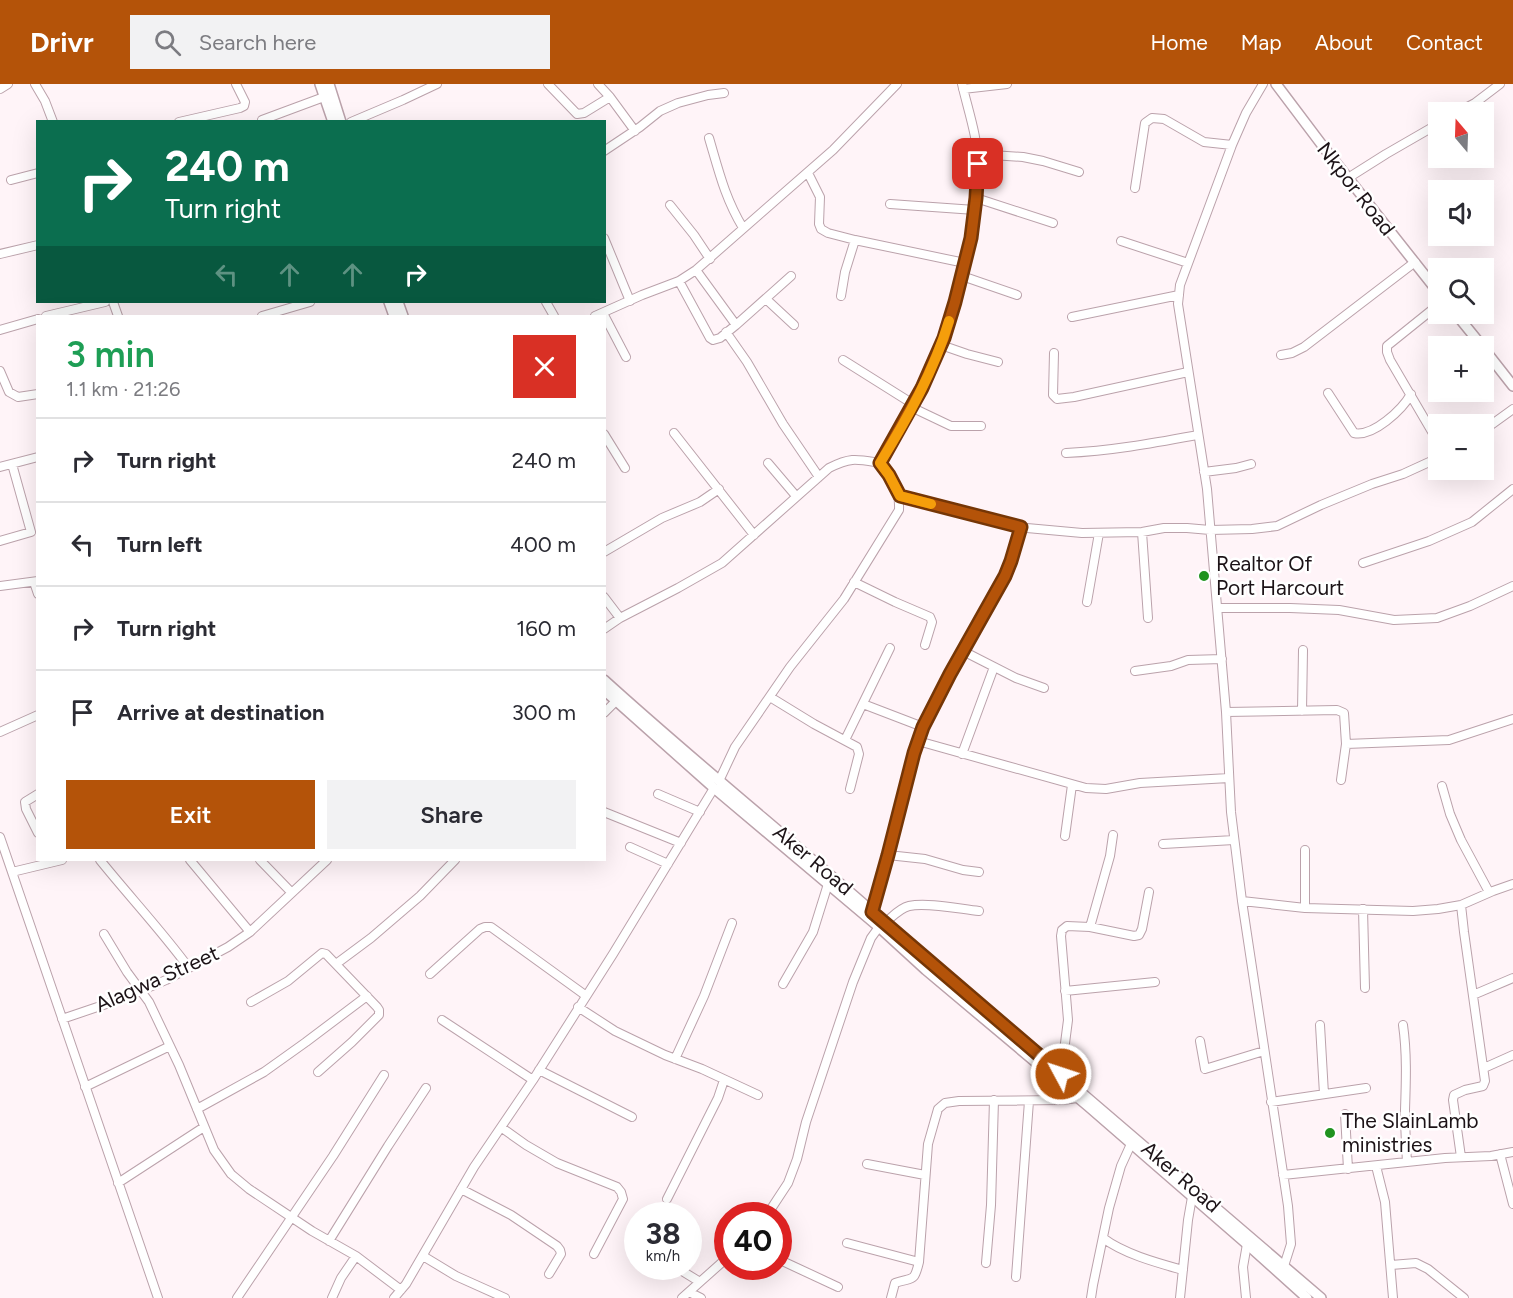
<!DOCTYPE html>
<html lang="en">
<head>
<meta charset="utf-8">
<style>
  body { margin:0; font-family:Figtree,sans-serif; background:#f2f2f3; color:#2b2b33; height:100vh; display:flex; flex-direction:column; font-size:22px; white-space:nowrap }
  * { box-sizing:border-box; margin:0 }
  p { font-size:20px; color:#7c7c81 }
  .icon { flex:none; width:33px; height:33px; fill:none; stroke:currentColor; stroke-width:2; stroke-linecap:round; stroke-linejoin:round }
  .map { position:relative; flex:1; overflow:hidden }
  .panel { position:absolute; left:36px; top:231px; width:570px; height:546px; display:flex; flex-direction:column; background:#fff; border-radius:0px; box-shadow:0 6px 24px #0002 }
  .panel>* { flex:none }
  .top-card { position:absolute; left:36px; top:36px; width:570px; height:183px; border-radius:0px; box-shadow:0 6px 24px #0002; background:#0b6e4f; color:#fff; overflow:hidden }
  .needle { width:39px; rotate:341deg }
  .fabs { position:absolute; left:1428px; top:18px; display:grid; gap:12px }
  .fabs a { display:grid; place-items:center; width:66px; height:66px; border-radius:0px; background:#fff; box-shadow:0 6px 24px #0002; font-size:30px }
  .speed { position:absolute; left:624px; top:1118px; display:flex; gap:12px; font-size:30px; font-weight:700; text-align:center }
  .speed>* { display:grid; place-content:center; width:78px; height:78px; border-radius:50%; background:#fff; box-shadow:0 6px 24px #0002; line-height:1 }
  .speed small { font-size:15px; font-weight:400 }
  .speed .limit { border:9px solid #d22; background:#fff; color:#111 }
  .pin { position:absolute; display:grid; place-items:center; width:51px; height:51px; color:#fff; margin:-26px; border-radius:12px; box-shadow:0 3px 9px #0006 }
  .me { position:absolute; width:66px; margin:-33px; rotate:310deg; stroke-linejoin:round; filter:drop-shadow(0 0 4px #0008) }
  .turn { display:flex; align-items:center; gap:21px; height:126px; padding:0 30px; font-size:27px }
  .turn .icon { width:78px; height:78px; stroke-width:2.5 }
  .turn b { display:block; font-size:42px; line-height:51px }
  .lanes { display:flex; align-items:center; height:57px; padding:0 30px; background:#0003; justify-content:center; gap:30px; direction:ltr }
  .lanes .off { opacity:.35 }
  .round { display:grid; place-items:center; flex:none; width:63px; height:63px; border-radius:0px; background:#f2f2f3 }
  .overview { display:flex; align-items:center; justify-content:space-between; height:102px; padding:0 30px }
  h1 { font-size:36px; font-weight:600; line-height:45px; color:#1e9e55 }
  .button { display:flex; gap:12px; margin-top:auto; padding:12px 30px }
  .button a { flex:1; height:69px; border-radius:0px; background:#b45309; color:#fff; font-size:24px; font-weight:600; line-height:69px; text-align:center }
  .button a+a { background:#f2f2f3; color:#2b2b33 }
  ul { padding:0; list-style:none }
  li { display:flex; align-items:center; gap:18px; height:84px; padding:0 30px; border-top:2px solid #e1e1e2 }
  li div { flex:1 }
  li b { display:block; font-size:22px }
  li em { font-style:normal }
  header { display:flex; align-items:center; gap:36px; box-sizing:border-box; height:84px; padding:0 30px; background:#b45309; color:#fff }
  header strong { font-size:28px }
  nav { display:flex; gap:33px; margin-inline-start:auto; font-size:21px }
  .search { width:420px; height:54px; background:#f2f2f3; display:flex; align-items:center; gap:15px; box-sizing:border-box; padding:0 21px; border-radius:0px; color:#7c7c81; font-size:22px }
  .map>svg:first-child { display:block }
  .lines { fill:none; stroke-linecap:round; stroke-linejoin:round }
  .minor-casing { stroke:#bba2ab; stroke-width:10 }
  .tertiary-casing { stroke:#bba2ab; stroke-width:12 }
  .minor { stroke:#fff; stroke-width:8 }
  .tertiary { stroke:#fff; stroke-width:9 }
  .route-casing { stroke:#753606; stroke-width:15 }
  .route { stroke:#b45309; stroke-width:10 }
  .slow { stroke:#f59e0b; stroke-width:10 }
  .poi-dot { fill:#20931f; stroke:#fff; stroke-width:2 }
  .labels { text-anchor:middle; stroke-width:5; stroke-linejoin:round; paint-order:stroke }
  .street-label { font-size:21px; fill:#1c1317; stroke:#fff }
  .poi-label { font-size:21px; fill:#1c1317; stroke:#fff; text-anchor:start }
</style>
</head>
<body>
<header>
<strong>Drivr</strong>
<div class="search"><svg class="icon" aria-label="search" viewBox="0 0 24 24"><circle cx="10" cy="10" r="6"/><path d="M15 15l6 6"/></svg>Search here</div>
<nav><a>Home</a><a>Map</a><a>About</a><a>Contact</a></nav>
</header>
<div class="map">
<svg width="1513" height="1214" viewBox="0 0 1513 1214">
  <rect width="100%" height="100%" fill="#fff4f8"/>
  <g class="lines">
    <!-- minor casing -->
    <g class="minor-casing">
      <path id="minor" d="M35,0L45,17L53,38
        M548,0L577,30L584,29L610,13
        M598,0L610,13L635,47
        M1263,0L1246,29L1232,61L1180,201L1178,220L1207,405L1226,628L1231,728L1242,817L1288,1122L1291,1160L1284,1182
        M0,5L8,0
        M963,5L1007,0
        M1458,28L1475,19L1500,0
        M262,36L324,13
        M179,38L240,24L244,22L245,18L236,0
        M351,38L403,16L437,0
        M709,54C719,88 725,114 743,144
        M604,67L640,43L660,27L678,19L708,11L724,9
        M977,70L1023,73L1043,77L1079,88
        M808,89L820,113L819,140L821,145L828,149L855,156L965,179
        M1348,94L1386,70L1438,40
        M11,96L38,89
        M1135,104L1145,39L1152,34L1164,35L1204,58L1232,61
        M976,114L1053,139
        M890,120L975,126
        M670,121L694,151L710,175
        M604,154L630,217
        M1121,157L1188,179
        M0,170L38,161
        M962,192L1017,211
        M679,197L710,254L713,256L720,254L736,241L696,186
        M841,212L845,188L855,156
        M766,215L794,241
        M113,218L118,232
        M546,218L554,232
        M1438,221L1387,262V268L1390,276L1438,358
        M603,229L626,273
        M46,232L105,218
        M262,232L310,218
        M595,232L642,211L679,197L696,186L833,66L897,0
        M1072,233L1179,211
        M736,241L791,192
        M0,246L38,235
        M726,248L747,278L783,340L819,393
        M941,261L967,270L998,278
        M1054,269L1053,311L1057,315L1074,313L1188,288
        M1281,271L1292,269L1304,263L1415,178
        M843,276L913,320
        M0,287L9,308L18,313L38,310
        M1328,309L1354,349C1373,353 1402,326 1411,310
        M911,323L951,342H981
        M1484,346L1513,325
        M674,349L754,451
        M604,350L625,384
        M1066,369C1111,367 1154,359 1198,351
        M768,379L796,412
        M880,379C903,341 930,294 945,252C952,230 958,208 963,186C972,151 978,117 978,81C978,54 968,26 962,0
        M0,383L38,373
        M1204,388L1236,384L1251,380
        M900,412L1027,444L1082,449L1142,448L1164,444H1187L1210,446L1252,445L1277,442L1321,421L1372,400L1403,390L1438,374
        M1142,448L1148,534
        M0,457L31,448L12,380
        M604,468L662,434L700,418L719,405
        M1363,479L1429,457L1472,438L1513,405
        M34,498L38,510
        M854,498L895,518L930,533L932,538L925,561
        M0,502L38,497
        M604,513L620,534
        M1087,518L1099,449
        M1218,524H1290L1339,526L1394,536L1437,534L1470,522L1513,502
        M604,545L620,534L678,504L722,479L829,384C851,373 856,375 880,379C892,394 900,405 899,426L844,515L790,583L735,663L719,697
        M963,567L1016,594L1044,604
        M1135,587L1171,582L1188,576L1222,575
        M770,613L814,640L857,663L859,670L850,705
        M863,620L923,643
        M1302,627L1303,566
        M1226,628L1337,626L1344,629L1346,660L1341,696
        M604,629L616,617
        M0,648L38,631
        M845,656L890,564
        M918,657L1086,704L1106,705L1140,699L1229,694
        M1346,660L1449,656L1513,635
        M962,670L994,583
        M1442,702L1450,730L1461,756L1489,808
        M38,710L25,718L26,725L38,749
        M658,710L700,728
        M604,728L681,759
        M1065,752L1072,701
        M0,753L158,1214
        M1163,760L1234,756
        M630,763L668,780
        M888,771L925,775L963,786L979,788
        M100,776C129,812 161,846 189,884
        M190,776L250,848
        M260,776L291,808
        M12,788L62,776
        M1242,817L1305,824L1413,827L1438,825L1461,821L1493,807L1513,800
        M1305,824V766
        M1363,825L1365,904
        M872,828L888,771L914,669L923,643L950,590L1005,492L1011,477L1021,443
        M886,838C893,832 900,824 909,822C927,818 960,825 979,827
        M1090,843L1110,772L1113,751
        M104,850L127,888L149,918L179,981L214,1066L231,1090L249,1105L312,1147L356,1172L401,1206
        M336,880L371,854L420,812L455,776
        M430,890L480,845L485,843H491L585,911
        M783,900L813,848L828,800
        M1065,907L1155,898
        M1473,911L1513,894
        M251,918L288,897L322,869L326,870L377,923L379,926V931L352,958L318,988
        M578,923L615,947L665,971L702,985L758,1011
        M62,935L124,914L166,896L228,863L250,848L327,776
        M442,936L533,996
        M1320,941L1324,1010
        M1403,941C1407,969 1406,997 1405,1026C1405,1044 1406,1061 1407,1078
        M1200,957L1205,985L1264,967
        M675,975L704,912L732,839
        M1484,984L1513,971
        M539,986L632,1033
        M1061,990L1068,936L1061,852L1062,846L1067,842L1090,843L1134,852L1139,851L1142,845L1149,808
        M85,1003L170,962
        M1271,1018L1366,1004
        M197,1025L264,988L306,958L367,912
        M1345,1030L1348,1085
        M502,1044L526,1061L557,1079L617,1103L621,1108L623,1115L594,1170
        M1500,1070L1513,1120
        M1461,1073L1453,1016L1454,1011L1465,1006L1483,1002L1485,997L1464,848L1461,821
        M867,1080L925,1091
        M1376,1082L1385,1118L1393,1214
        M1283,1091L1445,1074L1491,1072L1513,1068
        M118,1099L204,1043
        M461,1105L511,1131L557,1162L560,1166L561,1170L549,1190
        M667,1115L718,1014L724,996
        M767,1131L788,1099L797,1075L806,1038L853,898L871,854L879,843
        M1103,1154C1124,1170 1158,1179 1183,1186
        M329,1157L388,1062L426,1004
        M847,1159L919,1178
        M423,1172L456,1192L505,1214
        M778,1175L838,1203
        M986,1179L991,1121L994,1016
        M1391,1181L1416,1179L1428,1185L1464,1214
        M674,1182L700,1198
        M1016,1193L1029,1017
        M689,1208L701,1214
        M237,1214L333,1072L384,991
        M332,1214L341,1194L356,1172
        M394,1214L406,1200L474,1083L533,996L613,870L714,704
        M682,1214L728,1173
        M891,1214L895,1199C913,1193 914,1199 919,1178L928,1060L938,1025L945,1019L959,1017L1063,1016L1077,1014
        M1091,1214L1093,1201L1109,1124L1121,1082L1131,1060
        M1180,1214L1188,1136L1192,1113
        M1246,1214L1243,1183L1247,1160"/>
    </g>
    <!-- tertiary casing -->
    <g class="tertiary-casing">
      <path id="tertiary" d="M320,0L333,38
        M329,0L341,38
        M1276,0L1325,65L1438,208
        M389,218L394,232
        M398,218L403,232
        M1456,230L1482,262
        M1484,265L1513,302
        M604,596C711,693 825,783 931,880L1321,1214
        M604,606L714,704L879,843L926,886L1088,1022L1247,1160L1307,1214"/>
    </g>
    <!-- minor -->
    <use href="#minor" class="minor"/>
    <!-- tertiary -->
    <use href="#tertiary" class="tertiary"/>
  </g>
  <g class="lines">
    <!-- route casing -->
    <g class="route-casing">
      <path id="route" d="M978,80L976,114L971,154L955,218L944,254L922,304L880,379L889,391L900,412L1021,443L1011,477L1005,492L950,590L923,643L914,669L888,771L872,828L1061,990"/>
    </g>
    <!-- route -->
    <use href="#route" class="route"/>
    <!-- slow -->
    <path class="slow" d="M931,420L900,412L889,391L880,379C907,335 934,287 949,237"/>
  </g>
  <!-- markers -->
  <g class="poi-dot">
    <circle cx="1204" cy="492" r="6"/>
    <circle cx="1330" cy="1049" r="6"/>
  </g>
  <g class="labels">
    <!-- street labels -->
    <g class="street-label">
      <text transform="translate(1356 105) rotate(52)" y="7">Nkpor Road</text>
      <text transform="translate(813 776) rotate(40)" y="7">Aker Road</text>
      <text transform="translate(157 895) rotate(-24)" y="7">Alagwa Street</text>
      <text transform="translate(1181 1093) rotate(41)" y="7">Aker Road</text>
    </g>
    <!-- poi labels -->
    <g class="poi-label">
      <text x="1216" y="487">Realtor Of<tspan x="1216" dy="24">Port Harcourt</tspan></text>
      <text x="1342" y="1044">The SlainLamb<tspan x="1342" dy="24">ministries</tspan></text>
    </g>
  </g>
</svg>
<div class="fabs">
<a><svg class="needle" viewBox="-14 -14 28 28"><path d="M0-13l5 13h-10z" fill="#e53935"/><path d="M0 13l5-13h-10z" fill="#7c7c81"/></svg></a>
<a><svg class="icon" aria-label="sound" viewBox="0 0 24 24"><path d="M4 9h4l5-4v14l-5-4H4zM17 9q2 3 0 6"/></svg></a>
<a><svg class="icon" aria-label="search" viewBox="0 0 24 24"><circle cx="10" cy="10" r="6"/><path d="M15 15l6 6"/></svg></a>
<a>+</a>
<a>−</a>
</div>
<div class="speed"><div>38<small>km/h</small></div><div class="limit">40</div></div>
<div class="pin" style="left:978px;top:80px;background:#d93025"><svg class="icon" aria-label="arrive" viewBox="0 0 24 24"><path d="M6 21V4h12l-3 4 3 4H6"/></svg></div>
<svg class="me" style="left:1061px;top:990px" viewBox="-20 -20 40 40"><circle r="17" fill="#b45309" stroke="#fff" stroke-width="3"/><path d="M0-11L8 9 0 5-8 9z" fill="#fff"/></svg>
<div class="top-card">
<div class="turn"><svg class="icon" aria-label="right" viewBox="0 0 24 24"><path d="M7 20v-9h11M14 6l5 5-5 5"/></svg><div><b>240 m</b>Turn right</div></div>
<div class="lanes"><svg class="icon off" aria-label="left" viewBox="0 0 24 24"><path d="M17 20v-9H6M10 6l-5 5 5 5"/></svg><svg class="icon off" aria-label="ahead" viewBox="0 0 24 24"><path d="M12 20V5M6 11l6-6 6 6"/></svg><svg class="icon off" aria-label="ahead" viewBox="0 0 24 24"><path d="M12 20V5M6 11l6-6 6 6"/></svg><svg class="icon" aria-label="right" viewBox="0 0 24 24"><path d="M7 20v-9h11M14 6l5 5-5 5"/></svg></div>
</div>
<section class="panel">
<div class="overview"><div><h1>3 min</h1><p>1.1 km · 21:26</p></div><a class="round" style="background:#d93025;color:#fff"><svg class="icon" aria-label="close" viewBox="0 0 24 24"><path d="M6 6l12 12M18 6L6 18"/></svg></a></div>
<ul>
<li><svg class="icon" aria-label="right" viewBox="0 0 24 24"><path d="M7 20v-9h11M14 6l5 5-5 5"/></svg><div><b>Turn right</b></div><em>240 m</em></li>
<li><svg class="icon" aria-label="left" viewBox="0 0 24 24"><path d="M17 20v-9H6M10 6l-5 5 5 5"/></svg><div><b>Turn left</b></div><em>400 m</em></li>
<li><svg class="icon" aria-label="right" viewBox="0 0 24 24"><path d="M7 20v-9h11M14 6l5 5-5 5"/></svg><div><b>Turn right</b></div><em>160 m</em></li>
<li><svg class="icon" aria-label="arrive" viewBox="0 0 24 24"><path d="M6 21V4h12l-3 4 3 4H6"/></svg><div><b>Arrive at destination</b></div><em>300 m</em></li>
</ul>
<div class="button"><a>Exit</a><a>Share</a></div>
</section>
</div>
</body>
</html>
